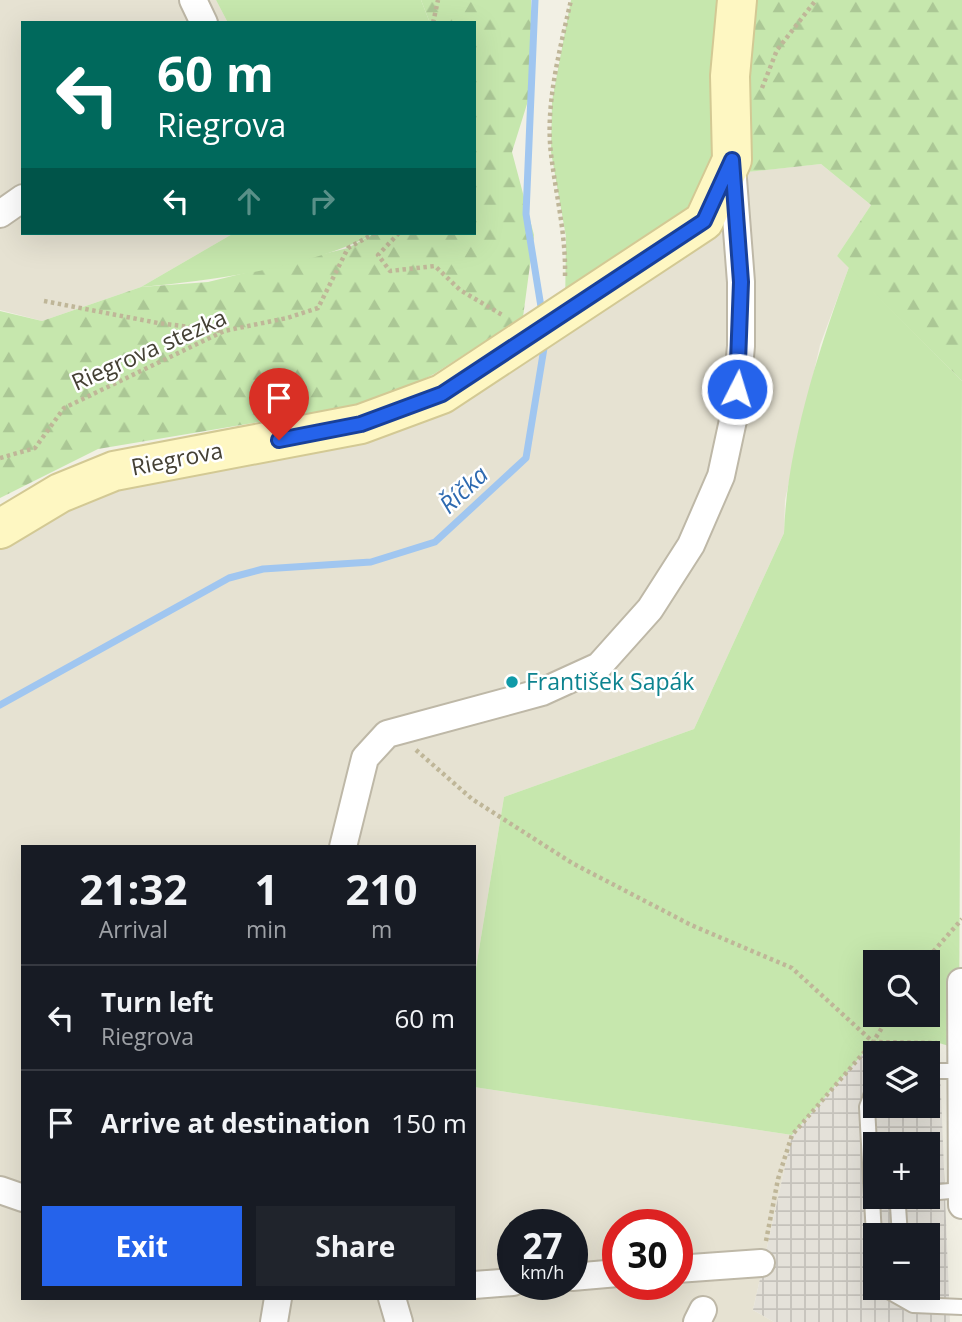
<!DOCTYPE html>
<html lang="en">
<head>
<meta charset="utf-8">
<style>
  body { margin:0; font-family:"Open Sans",sans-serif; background:#20242c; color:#f1f3f6; height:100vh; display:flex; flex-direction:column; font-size:26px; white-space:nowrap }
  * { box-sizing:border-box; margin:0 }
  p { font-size:23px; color:#9ea1a6 }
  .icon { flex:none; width:38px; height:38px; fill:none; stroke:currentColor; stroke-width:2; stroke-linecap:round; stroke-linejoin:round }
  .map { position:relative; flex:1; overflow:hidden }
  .side { position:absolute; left:21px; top:845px; width:455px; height:455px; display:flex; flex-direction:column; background:#171b24; border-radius:0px; box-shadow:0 7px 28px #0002 }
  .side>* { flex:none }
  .guide { position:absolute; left:21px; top:21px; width:455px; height:214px; border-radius:0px; box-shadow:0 7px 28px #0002; background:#00695c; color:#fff; overflow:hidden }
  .tools { position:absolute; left:863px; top:950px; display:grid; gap:14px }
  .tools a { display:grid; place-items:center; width:77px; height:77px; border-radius:0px; background:#171b24; box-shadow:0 7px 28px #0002; font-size:35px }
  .speed { position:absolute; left:497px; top:1209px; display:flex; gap:14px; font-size:35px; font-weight:700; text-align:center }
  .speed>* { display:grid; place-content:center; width:91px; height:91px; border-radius:50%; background:#171b24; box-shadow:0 7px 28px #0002; line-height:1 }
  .speed small { font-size:18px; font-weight:400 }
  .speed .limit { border:10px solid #d22; background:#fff; color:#111 }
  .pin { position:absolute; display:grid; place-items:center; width:60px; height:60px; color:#fff; margin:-72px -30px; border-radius:50% 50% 50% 0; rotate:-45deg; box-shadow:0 0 7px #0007 }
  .pin .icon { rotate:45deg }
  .me { position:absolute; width:77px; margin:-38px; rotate:5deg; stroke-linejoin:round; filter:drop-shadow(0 0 5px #0008) }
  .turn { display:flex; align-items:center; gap:24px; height:147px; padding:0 21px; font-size:32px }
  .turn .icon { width:91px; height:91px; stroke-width:2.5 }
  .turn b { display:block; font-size:49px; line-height:60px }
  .lanes { display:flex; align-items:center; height:66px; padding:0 21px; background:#0003; justify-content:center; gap:35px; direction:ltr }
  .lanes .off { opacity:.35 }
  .eta { display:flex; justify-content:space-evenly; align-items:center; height:119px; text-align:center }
  .eta b { font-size:42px; font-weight:700; line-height:49px }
  .primary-button { display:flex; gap:14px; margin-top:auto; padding:14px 21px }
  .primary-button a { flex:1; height:80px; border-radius:0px; background:#2563eb; color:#fff; font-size:28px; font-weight:700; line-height:80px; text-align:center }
  .primary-button a+a { background:#20242c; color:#f1f3f6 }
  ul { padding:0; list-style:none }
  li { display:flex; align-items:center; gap:21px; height:105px; padding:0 21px; border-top:2px solid #363941 }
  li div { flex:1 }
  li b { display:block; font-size:26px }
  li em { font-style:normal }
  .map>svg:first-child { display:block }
  .residential { fill:#e6e2d2; fill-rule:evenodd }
  .industrial { fill:url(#industrial-grid); fill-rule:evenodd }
  .forest { fill:url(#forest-firs) }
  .garden { fill:#c6e7ad; fill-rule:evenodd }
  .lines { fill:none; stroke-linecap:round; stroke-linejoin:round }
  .stream { stroke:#a0c6f0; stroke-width:7 }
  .lane-casing { stroke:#beb8a7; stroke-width:18 }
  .street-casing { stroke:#beb8a7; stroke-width:30 }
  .secondary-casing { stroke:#d3c994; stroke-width:42 }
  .path { stroke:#bfb698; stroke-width:4.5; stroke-dasharray:3.5 3.5; stroke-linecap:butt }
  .lane { stroke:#fff; stroke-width:14 }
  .street { stroke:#fff; stroke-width:26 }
  .secondary { stroke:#fef7c2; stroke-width:38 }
  .route-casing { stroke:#184099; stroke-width:18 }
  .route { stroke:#2563eb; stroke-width:12 }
  .culture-dot { fill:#0f9aa8; stroke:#fff; stroke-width:2.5 }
  .labels { text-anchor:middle; stroke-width:5; stroke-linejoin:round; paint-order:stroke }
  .street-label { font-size:23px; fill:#444034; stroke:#fff }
  .culture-label { font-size:23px; fill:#0d838f; stroke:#fff; text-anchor:start }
  .water-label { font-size:24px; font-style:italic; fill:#2e6ab0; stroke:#fff }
</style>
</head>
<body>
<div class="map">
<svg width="962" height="1322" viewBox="0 0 962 1322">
  <defs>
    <pattern id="industrial-grid" width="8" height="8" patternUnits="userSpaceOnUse" patternTransform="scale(1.75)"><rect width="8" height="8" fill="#e4e1d9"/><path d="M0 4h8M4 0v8" fill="none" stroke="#c5c2bb"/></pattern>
    <pattern id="forest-firs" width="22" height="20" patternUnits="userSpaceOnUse" patternTransform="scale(1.75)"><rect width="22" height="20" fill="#c6e7ad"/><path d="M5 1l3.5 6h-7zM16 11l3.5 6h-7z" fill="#abc795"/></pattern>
  </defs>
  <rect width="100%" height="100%" fill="#f2f0e4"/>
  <!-- residential -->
  <path class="residential" d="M0,0H216L228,23H23V233H234L141,287L42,321L0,310Z
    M821,164L871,205L837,256L849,267L820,345L785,500L784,533L694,729L504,797L474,980V847H23V1298H474V1087L792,1135L753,1310L774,1322H0V529L116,473L361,429L746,172ZM513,1225H572V1284H513ZM618,1225H677V1284H618Z"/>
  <!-- industrial -->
  <path class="industrial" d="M873,1042L939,1043L950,1322H774L753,1310L792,1135ZM875,1054H928V1106H875ZM875,1144H928V1197H875ZM875,1236H928V1288H875Z"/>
  <!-- forest -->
  <path class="forest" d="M421,0H531L532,88L512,152L534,235L523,317L434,374L378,402L98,449L0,498V311L42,321L141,287L208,282L348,248L375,233H474V23H430Z
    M737,0H962V381L837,256L871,205L821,164L747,172L735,223Z"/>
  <!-- garden -->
  <path class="garden" d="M216,0H421L430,23H228Z
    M571,0H737L704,221L565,312L566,237L551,152L552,101Z
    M234,233H375C314,267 211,281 141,287Z
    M849,267L962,381L959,1049L939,1043L873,1042L792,1135L474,1087V980L504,797L694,729L784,533C787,447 819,348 849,267ZM875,962H928V1015H875Z"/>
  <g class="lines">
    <!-- stream -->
    <path class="stream" d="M535,0L526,214L542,313
      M0,705L229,578L263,569L371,562L435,542L526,458L545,342"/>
    <!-- lane casing -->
    <g class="lane-casing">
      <path id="lane" d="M928,1071H960
        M875,1085L867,1107L874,1236L872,1273L875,1280
        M928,1193L961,1190
        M900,1236L898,1206L905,1197
        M883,1288L913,1305L962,1307"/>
    </g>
    <!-- street casing -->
    <g class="street-casing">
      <path id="street" d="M193,0L204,23
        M0,214L23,198
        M343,847L365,758L387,734L542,692L599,666L650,609L691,545L721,476L735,411L741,346V282L732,166
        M961,982L962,1205
        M0,1190L23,1198
        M677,1269L761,1263
        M572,1277L618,1273
        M474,1285L513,1282
        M392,1298L399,1322
        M274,1322L278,1298
        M697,1322L703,1310"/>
    </g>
    <!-- secondary casing -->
    <g class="secondary-casing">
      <path id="secondary" d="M0,529L60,493L114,471L361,424L442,394L704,221L732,160L730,76L737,0"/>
    </g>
    <!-- path -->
    <path class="path" d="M433,23L438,0
      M762,88L777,50L816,0
      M399,233L378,255L390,271L435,266L460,290L504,316
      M565,276C566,234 556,196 551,154C545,104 560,49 571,0
      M44,301L158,323L222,331
      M0,458L35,448L64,408L224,331L287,318L318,308L348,248L375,233
      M416,750L472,799L572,863L691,925L792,968L873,1042L937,1043
      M924,962L962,919
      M766,1241L778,1179L792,1135L873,1042L890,1015"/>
    <!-- lane -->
    <use href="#lane" class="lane"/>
    <!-- street -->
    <use href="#street" class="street"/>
    <!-- secondary -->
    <use href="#secondary" class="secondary"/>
  </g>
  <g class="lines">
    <!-- route casing -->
    <g class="route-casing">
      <path id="route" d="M279,440L361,424L442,394L704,221L732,160L741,282L737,389"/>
    </g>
    <!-- route -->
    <use href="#route" class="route"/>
  </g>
  <!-- markers -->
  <circle class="culture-dot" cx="512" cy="682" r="7"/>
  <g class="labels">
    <!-- street labels -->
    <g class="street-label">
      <text transform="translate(149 350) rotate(-24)" y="8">Riegrova stezka</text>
      <text transform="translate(177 459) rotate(-11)" y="8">Riegrova</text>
    </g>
    <!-- culture labels -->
    <g class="culture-label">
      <text x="526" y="690">František Sapák</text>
    </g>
    <!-- water labels -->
    <g class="water-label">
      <text transform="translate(464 490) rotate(-43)" y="8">Říčka</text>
    </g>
  </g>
</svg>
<div class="tools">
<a><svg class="icon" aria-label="search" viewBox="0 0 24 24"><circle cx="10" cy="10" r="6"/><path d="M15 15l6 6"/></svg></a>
<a><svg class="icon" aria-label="layers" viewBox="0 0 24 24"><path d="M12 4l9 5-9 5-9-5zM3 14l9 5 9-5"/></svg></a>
<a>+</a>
<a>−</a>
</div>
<div class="speed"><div>27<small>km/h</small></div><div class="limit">30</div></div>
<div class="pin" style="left:279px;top:440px;background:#d93025"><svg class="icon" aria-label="arrive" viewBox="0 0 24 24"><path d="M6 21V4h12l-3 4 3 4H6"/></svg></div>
<svg class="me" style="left:737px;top:389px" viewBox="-20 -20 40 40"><circle r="17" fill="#2563eb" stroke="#fff" stroke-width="3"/><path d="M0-11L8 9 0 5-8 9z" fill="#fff"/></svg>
<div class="guide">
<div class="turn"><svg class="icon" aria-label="left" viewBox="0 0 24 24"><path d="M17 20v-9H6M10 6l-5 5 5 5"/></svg><div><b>60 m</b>Riegrova</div></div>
<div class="lanes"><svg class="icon" aria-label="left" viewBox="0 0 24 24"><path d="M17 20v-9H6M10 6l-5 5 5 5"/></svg><svg class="icon off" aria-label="ahead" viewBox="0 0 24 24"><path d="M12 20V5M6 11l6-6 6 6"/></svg><svg class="icon off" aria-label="right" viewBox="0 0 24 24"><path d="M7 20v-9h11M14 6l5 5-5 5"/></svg></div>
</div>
<section class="side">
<div class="eta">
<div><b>21:32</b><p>Arrival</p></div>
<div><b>1</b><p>min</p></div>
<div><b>210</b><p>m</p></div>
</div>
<ul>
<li><svg class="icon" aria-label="left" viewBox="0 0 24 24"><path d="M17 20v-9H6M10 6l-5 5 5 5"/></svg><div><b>Turn left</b><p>Riegrova</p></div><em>60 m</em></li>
<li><svg class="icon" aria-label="arrive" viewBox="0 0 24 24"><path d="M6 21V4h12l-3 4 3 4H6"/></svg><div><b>Arrive at destination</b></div><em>150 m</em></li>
</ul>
<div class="primary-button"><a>Exit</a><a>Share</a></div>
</section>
</div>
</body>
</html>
